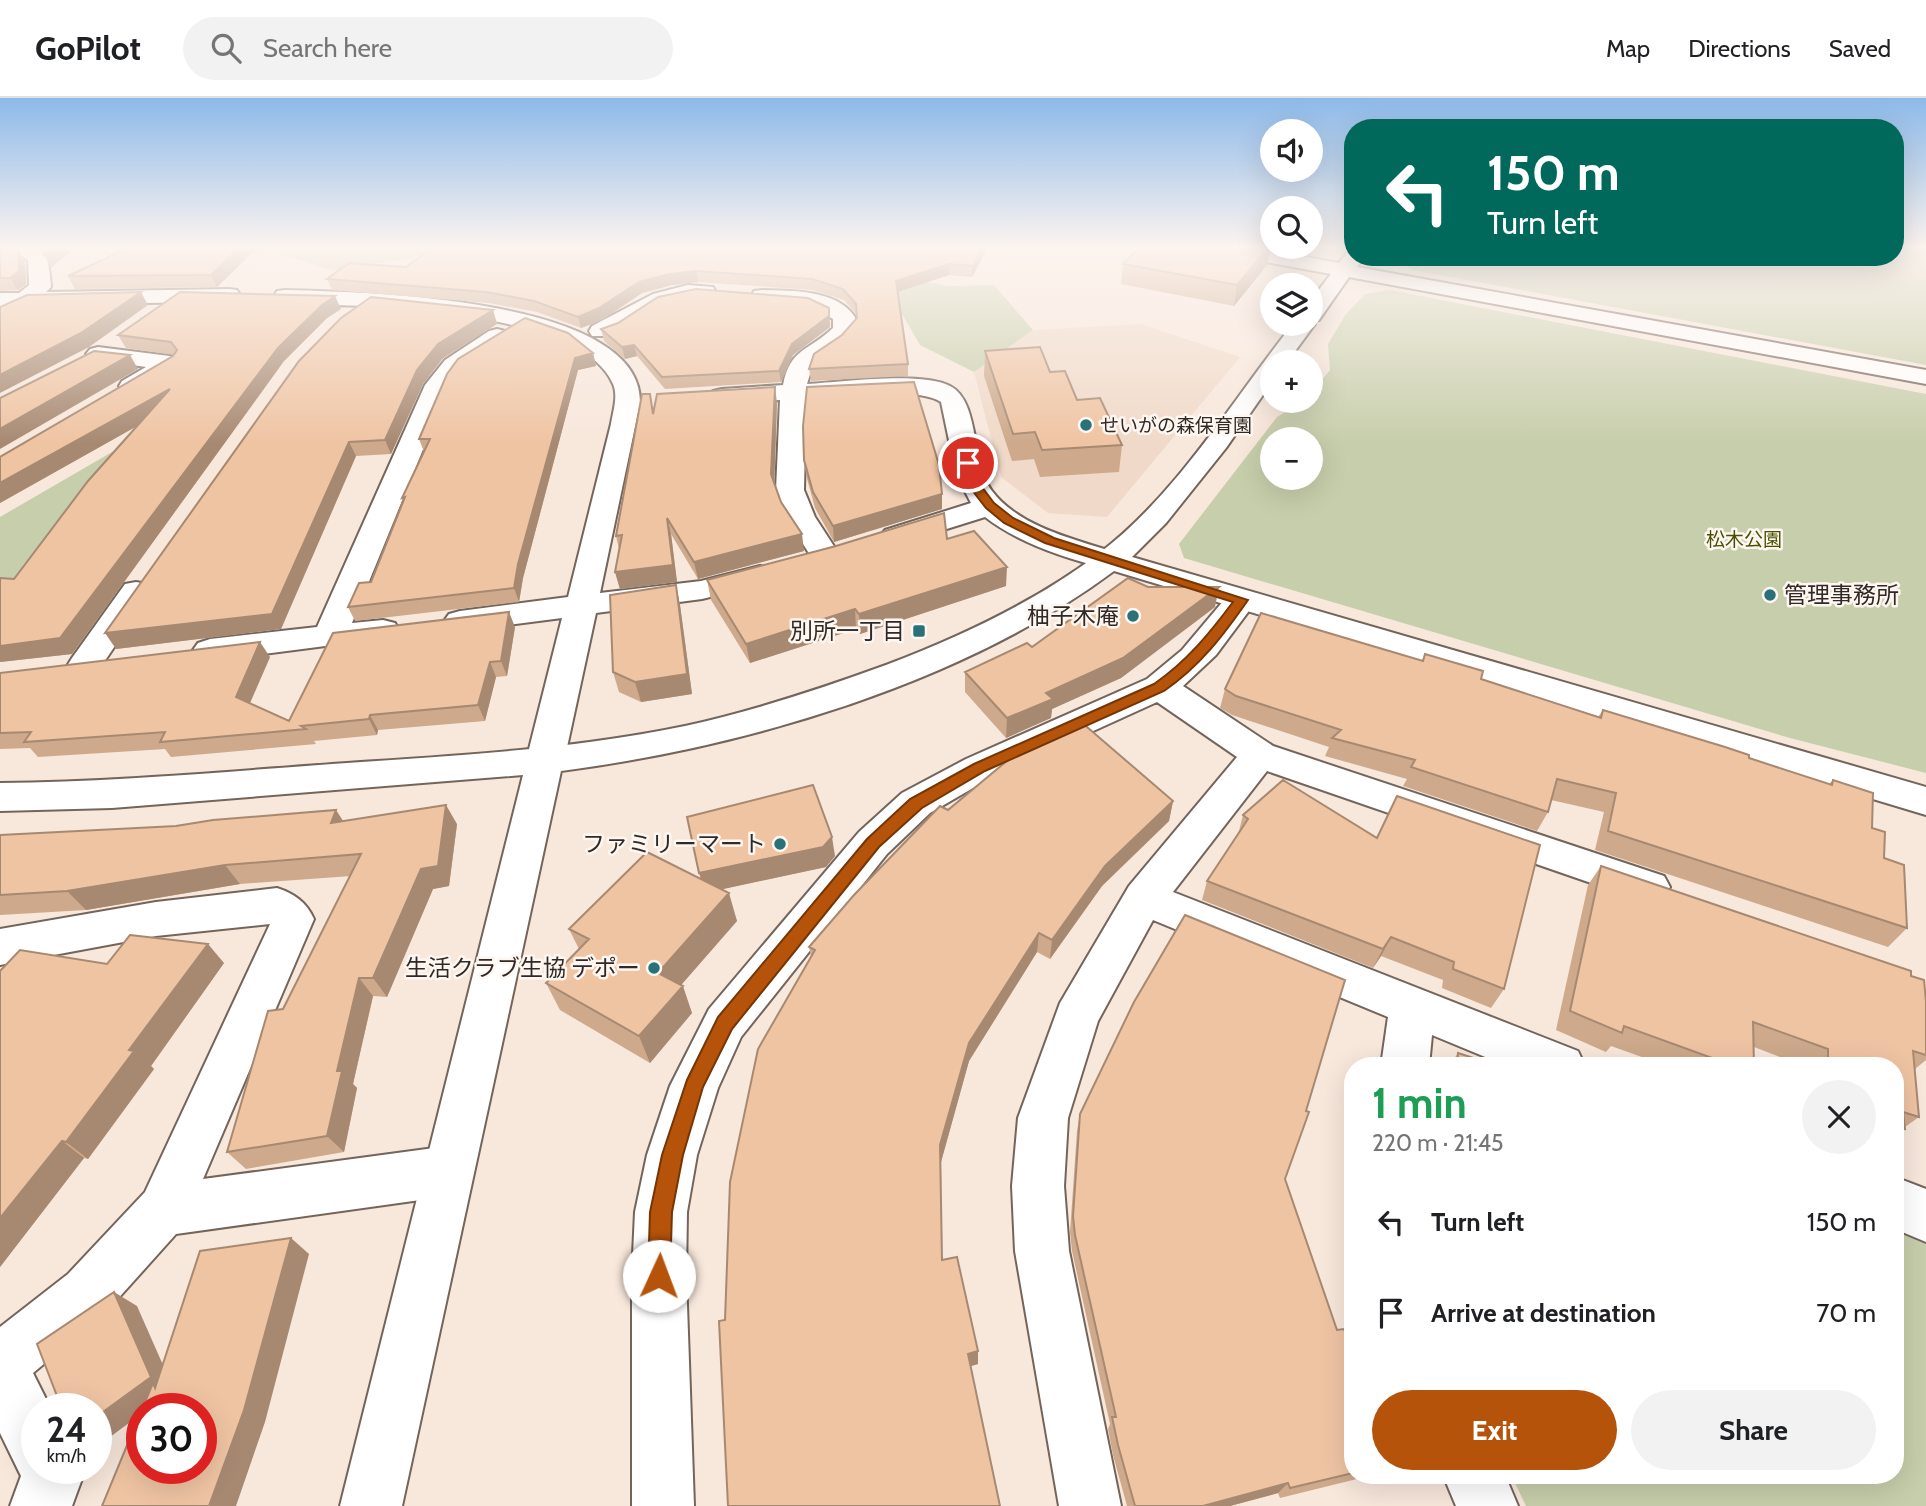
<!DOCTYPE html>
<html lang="en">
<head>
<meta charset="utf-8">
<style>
  body { margin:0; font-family:Cabin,"Noto Sans JP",sans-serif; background:#f2f2f2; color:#202124; height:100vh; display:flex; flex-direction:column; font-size:26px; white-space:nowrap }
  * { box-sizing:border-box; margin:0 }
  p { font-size:23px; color:#757577 }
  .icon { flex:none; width:38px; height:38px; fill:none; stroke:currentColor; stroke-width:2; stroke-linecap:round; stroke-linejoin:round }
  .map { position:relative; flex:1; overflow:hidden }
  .details { position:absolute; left:1344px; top:959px; width:560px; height:427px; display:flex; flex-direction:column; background:#fff; border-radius:28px; box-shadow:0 7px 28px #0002 }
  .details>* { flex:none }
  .banner { position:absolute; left:1344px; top:21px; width:560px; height:147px; border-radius:28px; box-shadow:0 7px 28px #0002; background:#00695c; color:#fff; overflow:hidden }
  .fabs { position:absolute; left:1260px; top:21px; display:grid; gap:14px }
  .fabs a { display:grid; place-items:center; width:63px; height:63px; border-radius:50%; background:#fff; box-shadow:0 7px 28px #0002; font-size:35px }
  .speed { position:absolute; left:21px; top:1295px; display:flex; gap:14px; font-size:35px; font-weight:700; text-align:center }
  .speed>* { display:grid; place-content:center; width:91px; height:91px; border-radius:50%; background:#fff; box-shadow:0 7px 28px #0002; line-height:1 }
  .speed small { font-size:18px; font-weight:400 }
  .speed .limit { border:10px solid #d22; background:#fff; color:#111 }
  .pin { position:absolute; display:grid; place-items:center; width:60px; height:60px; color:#fff; margin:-30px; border:4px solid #fff; border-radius:50%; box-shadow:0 2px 7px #0007 }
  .me { position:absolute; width:77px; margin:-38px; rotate:2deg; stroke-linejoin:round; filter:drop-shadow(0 0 5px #0008) }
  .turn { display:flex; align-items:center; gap:24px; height:147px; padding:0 28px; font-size:32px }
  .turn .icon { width:91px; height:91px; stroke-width:2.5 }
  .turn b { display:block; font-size:49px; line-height:60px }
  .round { display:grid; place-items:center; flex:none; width:74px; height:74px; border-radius:37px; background:#f2f2f2 }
  .head { display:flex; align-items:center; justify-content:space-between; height:119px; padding:0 28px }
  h1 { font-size:42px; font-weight:800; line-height:52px; color:#1e9e55 }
  .action { display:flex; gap:14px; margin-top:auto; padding:14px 28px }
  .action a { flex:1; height:80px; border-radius:42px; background:#b45309; color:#fff; font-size:28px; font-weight:800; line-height:80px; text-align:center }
  .action a+a { background:#f2f2f2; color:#202124 }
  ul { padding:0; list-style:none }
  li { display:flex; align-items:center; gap:21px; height:91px; padding:0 28px }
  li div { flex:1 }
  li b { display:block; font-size:26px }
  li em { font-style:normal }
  header { display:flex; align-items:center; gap:42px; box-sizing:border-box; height:98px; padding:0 35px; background:#fff; border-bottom:2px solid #e0e0e0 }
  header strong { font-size:33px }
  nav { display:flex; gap:38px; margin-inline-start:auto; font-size:24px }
  .search { width:490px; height:63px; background:#f2f2f2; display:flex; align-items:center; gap:18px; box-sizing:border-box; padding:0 24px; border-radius:38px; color:#757577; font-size:26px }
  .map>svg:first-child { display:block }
  .built { fill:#f0d9c8 }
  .green { fill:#c7ceab; fill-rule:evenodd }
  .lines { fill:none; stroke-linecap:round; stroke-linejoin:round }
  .street-casing { stroke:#73655b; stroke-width:4 }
  .secondary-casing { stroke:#73655b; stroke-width:4 }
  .street { fill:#fff; fill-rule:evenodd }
  .secondary { fill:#fff; fill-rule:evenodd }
  .wall { fill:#cea98c }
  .shaded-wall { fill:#a78972 }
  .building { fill:#efc4a3; stroke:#a78972; stroke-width:2 }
  .route { fill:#b45309; stroke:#753606; stroke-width:2 }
  .poi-dot { fill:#29727a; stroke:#fdf6f1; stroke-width:2.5 }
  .labels { text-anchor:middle; stroke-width:5; stroke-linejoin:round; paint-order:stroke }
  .far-poi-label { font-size:19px; fill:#302925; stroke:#fdf6f1; text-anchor:start }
  .far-park-label { font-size:19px; fill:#495100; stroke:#fdf6f1 }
  .poi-label { font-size:23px; fill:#302925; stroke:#fdf6f1; text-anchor:end }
</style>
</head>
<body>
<header>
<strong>GoPilot</strong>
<div class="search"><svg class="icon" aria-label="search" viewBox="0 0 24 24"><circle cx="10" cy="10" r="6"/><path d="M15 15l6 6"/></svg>Search here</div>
<nav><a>Map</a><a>Directions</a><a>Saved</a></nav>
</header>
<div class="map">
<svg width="1926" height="1408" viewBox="0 0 1926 1408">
  <rect width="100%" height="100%" fill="#f8e7db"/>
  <!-- built -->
  <path class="built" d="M1141,226L1240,259L1107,419L1048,415L1001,379L974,274L1033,232Z"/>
  <!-- green -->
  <path class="green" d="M115,149H795L915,182L949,188L994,187L1033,232L974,274L920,247L898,209L858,184L465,157L420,159L332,172L273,154L124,166Z
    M1895,149H1926V267L1413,172L1394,159H1895Z
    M1390,192L1926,296V675L1790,640L1184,460L1179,446L1277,319L1303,303H1311V295L1330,272L1328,246L1346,216L1365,196ZM1272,341H1311V380H1272Z
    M131,343L12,483L0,484V419Z
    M1895,1132L1926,1146V1408H1526L1511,1377H1895Z"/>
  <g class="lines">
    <!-- street casing -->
    <g class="street-casing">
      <path id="street" d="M0,149C44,149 47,142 51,189L46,194L229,191L237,192L240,197L237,202L229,203L30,208L12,218L4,216L1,211L3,208L0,209V195H19L29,187L28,162L18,156H0Z
        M688,187L713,189L716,194L713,199C700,202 686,199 673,203C650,210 630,228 608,238H592L589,233L592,228L653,196Z
        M285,192C358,194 643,198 640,305L600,495L701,483L760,468L771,470L775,477L771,484L702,501L596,515L564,663L558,672L545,676L532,672L526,663L562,520L460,533L449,530L444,523L449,516L460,513L568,499L611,326C613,313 619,296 612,284C583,222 425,212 363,208C335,206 304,209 277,203L274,198L277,193Z
        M762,192C792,193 836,191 855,219C856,246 831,250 813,266L807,286C841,284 922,273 950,288C980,303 971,365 992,393C1020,430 1078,442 1120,456L1124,462L1120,468L1109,471C1067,461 1020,446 985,419L905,444L895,447L885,444L880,438L885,432L971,405L956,376L941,304C918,288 837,299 806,301L804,392L815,419L841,459L837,465L826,468L815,465L786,419L776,392L780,302L722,305L713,303L710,298L713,293L722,291L783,287C790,250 809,253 833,230V221L810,208L754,203L751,198L754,193Z
        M497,231L505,233L508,238L505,243L461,272L449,288L352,525L383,522L395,525L399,532L395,539L210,563L198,559L193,552L198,545L210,541L317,529L425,287L445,262L489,233Z
        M98,249L170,258L178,260L182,265L178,270C162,280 142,298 122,293L119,288L122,283L146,269L90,261L86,256L90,251Z
        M136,484L147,486L152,493L96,576L84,579L72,576L67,568L72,560L125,486Z
        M1241,492L1252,495L1257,502L1216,557L1183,588L1273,648L1664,778L1670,789L1664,800L1649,805L1267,673L1173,794L1578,953L1585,968H1507L1432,937L1429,968H1381L1388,919L1153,822L1098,923L1068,1020L1064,1088L1069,1153L1121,1408H1059L1015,1153L1012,1088L1018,1020L1060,905L1129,788L1237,659L1157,604L992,679L930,715L887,756L741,939L718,990L697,1057L687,1114L686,1178L694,1408H632V1178L635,1114L647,1057L670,988L709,911L859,734L902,695L966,661L1147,581L1182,552L1230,495Z
        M277,790C295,796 306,804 314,821L203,1081L449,1048L467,1056L474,1073L467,1090L449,1098L176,1136L106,1214L33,1275L51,1311H37V1370H80L83,1378L72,1408H10L21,1378L0,1335V1229L68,1176L145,1094L270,826L156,838L0,867V831L156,804Z
        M1895,1079L1926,1091V1144L1895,1131Z
        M1443,1377H1505L1518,1408H1456Z"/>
    </g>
    <!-- secondary casing -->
    <g class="secondary-casing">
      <path id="secondary" d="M1207,149H1251L1339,165L1347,155L1353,153V159H1364L1357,169L1926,272V286L1349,179L1319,222L1313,223L1315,226L1287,264H1272V284L1226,350L1166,425L1132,459L1926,689V717L1114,473C964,585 746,649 561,673L402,1408H340L523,677L112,710L0,713V685C111,684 222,674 332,666C450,658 569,652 685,628C754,613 820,591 886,567C960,539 1033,505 1097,457C1177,397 1231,304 1293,226H1311V202L1331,176L1217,155Z"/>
    </g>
    <!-- street -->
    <use href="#street" class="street"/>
    <!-- secondary -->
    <use href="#secondary" class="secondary"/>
  </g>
  <!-- wall -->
  <path class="wall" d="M0,149L18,151L25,164L26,186L18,192L0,193Z
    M258,149L217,189L75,191L68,178Z
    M988,149L972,179L949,177L898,194L908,266V278L811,283L809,271L857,220V217L844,202L813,192L698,184L672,187L642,195L602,222L581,230L537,214L489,205L332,192L327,181L406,169Z
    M1140,149H1282L1280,152L1271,150L1267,167L1234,208L1121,186L1123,166Z
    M341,211L327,220L284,263L72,556L0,564V480L14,481L137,328L0,405V359L174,257L126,250L118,237Z
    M493,212L497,226L443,260L423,286L391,356L356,358L281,531L116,551Z
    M830,221V229L793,257L781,284L665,291L637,258L625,261L604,243L601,231Z
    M985,253L1050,274L1122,347L1119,374L1040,379L1034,361L1012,363L984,278Z
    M593,255L596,268L578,272L523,480L519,504L355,523L348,509L371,484L403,404L402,400L424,354L419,341Z
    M777,305L774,384L781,404L804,453L698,481L671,436L677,484L620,491L615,474L619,451L616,438L654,312Z
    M804,362L942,396V411L834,444L815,410L806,377Z
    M947,441L1006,488L860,536L856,531L750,565L711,502L707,482Z
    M676,487L680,507L692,596L641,604L619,594L613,574Z
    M1148,489L1215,509L1121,580L1052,611L1051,620L1006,640L965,594V574L1032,549Z
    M515,529L507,578L496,579L485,623L378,632L377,637L314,643L316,646L171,659L165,651L38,659L30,650L0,651V575L270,559L250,605L289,623Z
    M1481,581L1598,619L1603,612L1829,686L1833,682L1872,730L1884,760L1907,830L1888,849L1595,752L1604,714L1551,702L1548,714L1537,733L1403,688L1407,681L1325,658L1329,649L1232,617L1220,610L1225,591Z
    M1173,703L1169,723L1102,788L1050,861L1037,854L969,963L941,1064L942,1162L978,1253V1266L970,1268L725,1222L811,859L809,849L948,712Z
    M1243,717L1504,891L1491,910L1442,890L1443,882L1381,858L1373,870L1202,802L1207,783L1238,737Z
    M343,723L457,726L449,788L433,791L387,899L373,898L353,986L357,990L344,1054L246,1071L227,1054L283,911L351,778L240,786L86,812L0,817V737Z
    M835,758L826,769L722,791L737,823L681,887L692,915L650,965L560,912L546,885L579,851L569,831L700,780Z
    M1601,768L1911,878L1926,904V962L1915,971L1919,1019L1905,1029V1031L1895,1038V968H1803L1754,949V968H1667L1611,948L1606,954L1556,932L1588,787Z
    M224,865L151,968L154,971L88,1061L84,1060L0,1169L107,866Z
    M1458,955L1498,968H1449Z
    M1080,1016L1285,1081L1337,1232L1353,1252V1377H1373L1280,1400L1278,1395L1230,1408H1127L1113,1357L1108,1331L1110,1326L1072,1153L1070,1134L1077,1033Z"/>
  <!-- shaded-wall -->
  <path class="shaded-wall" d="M54,149H76L51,170L44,157Z
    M240,149H258L217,189L211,177Z
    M983,149H988L972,179L973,168Z
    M1269,149H1271L1267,167L1234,208L1237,187Z
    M18,151L25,164L26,186L18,192L10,180Z
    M949,166V177L897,194L896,183Z
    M696,173L698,184L672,187L642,195L602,222L581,230L578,219L639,184L670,176Z
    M141,194L148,207L89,249L0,295V277Z
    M335,198L341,211L327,220L284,263L72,556L0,564V548L278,250L322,207Z
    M829,210L830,229L793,257L781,284L779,273L792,246Z
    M493,212L497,226L443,260L423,286L391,356L385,342L417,272L438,246Z
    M634,247L637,258L625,261L622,249Z
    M593,255L596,268L578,272L523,480L519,504L514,490L518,466L575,260Z
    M130,257L138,271L0,351V331Z
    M775,289L777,305L774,393L771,376Z
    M170,291L178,305L0,405V385Z
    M349,344L356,358L281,531L116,551L105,535Z
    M942,396V411L834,444L833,428Z
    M667,420L671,436L677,484L620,491L615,474Z
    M802,436L804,453L698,481L694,464Z
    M1007,469L1006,488L860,536L859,516Z
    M676,487L680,507L692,596L641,604L635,584Z
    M1219,489L1215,509L1121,580L1052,611L1051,620L1006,640L1007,620L1046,595Z
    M855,511L856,531L750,565L746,546Z
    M509,514L515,529L507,578L501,563Z
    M260,544L270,559L246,614L236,599Z
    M490,564L496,579L485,623L478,607Z
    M370,617L378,632L377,637L369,621Z
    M1173,703L1169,723L1102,788L1050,861L1052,842L1105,768Z
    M446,707L457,726L449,788L433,791L387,899L373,880Z
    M336,712L349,732L331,725Z
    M832,739L835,758L826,769L705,795L699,775Z
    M225,767L240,786L86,812L67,793Z
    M729,795L737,823L668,902L658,875Z
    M1039,835L1037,854L969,963L941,1064L940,1047L969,945Z
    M1391,839L1381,858L1373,870L1383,851Z
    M208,846L224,865L151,968L154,971L88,1061L66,1044L129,952Z
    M359,880L373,898L353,986L357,990L344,1054L327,1038L337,973Z
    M683,888L692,915L650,965L639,938Z
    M62,1043L84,1060L0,1169V1120Z
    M291,1140L309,1156L265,1324L236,1408H209Z
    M114,1194L137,1208L174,1292L99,1347H96V1319Z
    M978,1253V1266L968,1269V1256Z
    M1288,1385L1278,1395L1230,1408H1203Z"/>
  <!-- building -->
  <path class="building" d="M0,149H15L18,151L19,173L10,180H0Z
    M42,149H54L44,157Z
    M130,149H240L211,177L68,178Z
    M434,149H983L973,168L949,166L896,183L908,266L809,271L814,256L842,237L857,220L856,206L843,191L812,181L696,173L670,176L639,184L599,210L578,219L534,203L486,194L327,181L349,165L406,169Z
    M1140,149H1269L1237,187L1123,166Z
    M696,191L808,200L829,210V218L792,246L779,273L662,279L634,247L622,249L601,231L618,225L658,199Z
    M141,194L81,235L0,277V209L27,197Z
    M180,194L335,198L322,207L278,250L60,540L0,548V480L14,481L88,383L170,291L0,385V359L173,258L177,252L171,244L118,237Z
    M371,199L493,212L438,246L417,272L385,342L349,344L272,516L105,535L299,263L341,220Z
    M525,220L568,235L593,255L575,260L518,466L514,490L348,509L359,485L371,484L405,399L402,400L430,341H419L447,276L458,261Z
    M1040,249L1050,274L1065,273L1077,302L1100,300L1122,347L1042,352L1035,334L1013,336L985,253Z
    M94,253L130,257L0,331V300Z
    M914,284L939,367L942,396L833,428L813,394L804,362L803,328L807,289Z
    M775,289L771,376L781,404L802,436L694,464L667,420L673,467L615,474L622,437L616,438L642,296H650L653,316L657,296Z
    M944,415L947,441L974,433L1007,469L859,516L855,511L746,546L707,482L836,448Z
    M1128,480L1148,489H1219L1123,560L1046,595L1053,601L1007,620L965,574L1027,545L1032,549Z
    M676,487L687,576L635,584L613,574L610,497Z
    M509,514L501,563L490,564L478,607L370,617L369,621L301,628L306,631L160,644L165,634L24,644L31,634L0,635V575L260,544L236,599L289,623L333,535Z
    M1261,515L1423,563L1425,556L1483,573L1481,581L1601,620L1603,612L1725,649L1749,657V660L1832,687L1833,682L1873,695L1872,730L1885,734L1884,760L1904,767L1907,830L1608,733L1616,695L1557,681L1548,714L1411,669L1415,662L1332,640L1341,632L1236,598L1225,591Z
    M1080,623L1173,703L1105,768L1052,842L1039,835L969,945L940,1047L942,1162L957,1159L978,1253L968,1256L1000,1408H728L719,1223L725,1222L730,1084L758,951L815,852L809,849L854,797L940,708L948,712L1026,647Z
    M1283,682L1377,740L1397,698L1540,747L1504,891L1453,871L1454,864L1391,839L1383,851L1207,783L1248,721L1243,717Z
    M813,687L832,739L823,749L699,775L687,719Z
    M446,707L438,768L421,771L373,880H359L337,973H342L327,1038L227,1054L268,913L283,911L361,756L225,767L67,793L0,797V737L176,728L213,722L336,712L331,725Z
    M647,754L729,795L658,875L683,888L639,938L546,885L589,841L569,831Z
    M1601,768L1911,873V878L1924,882L1926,904V957L1913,953L1919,1019L1903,1014L1905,1031L1895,1028V968H1828V951L1753,924L1754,968H1734L1624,928L1622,935L1570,913Z
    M1185,817L1345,882L1306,1013L1309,1014L1285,1081L1337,1232L1344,1231L1353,1252V1375L1290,1390L1288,1385L1203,1408H1135L1118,1347L1112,1319H1116L1075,1137L1073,1118L1080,1016L1134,904Z
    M130,837L208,846L129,952L134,953L66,1044L62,1043L0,1120V873L20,852L107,866Z
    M1458,955L1498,968H1457Z
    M291,1140L244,1312L209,1408H102L142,1311V1370H201V1311H142L153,1285L155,1290L200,1153Z
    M114,1194L151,1279L96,1319V1311H62L37,1246Z"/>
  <!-- sky -->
  <linearGradient id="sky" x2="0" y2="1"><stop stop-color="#8db9e9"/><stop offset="0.43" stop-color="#fcf4ef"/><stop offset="1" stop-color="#fcf4ef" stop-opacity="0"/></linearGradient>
  <rect width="1926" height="346" fill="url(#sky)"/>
  <!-- route -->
  <path class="route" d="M968,361L974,365L979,385L994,405L1013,420L1054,440L1248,502C1223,538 1200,568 1164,593L985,673L922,710L879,749L732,931L703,989L683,1057L672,1114L670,1178L667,1186L659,1190L651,1186L648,1178L650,1114L662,1057L687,982L718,919L867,741L910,701L974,666L1154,586C1187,563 1209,536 1233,504L1045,445L1004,425L986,410L969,388L962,365Z"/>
  <!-- markers -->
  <g class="poi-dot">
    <circle cx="1086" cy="327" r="7"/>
    <circle cx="1770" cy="497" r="7"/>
    <circle cx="1133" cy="518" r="7"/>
    <rect x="912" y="526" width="14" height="14" rx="3.5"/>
    <circle cx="780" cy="746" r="7"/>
    <circle cx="654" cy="870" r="7"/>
  </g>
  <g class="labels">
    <!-- far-poi labels -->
    <g class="far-poi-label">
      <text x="1100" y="334">せいがの森保育園</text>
    </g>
    <!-- far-park labels -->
    <g class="far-park-label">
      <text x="1744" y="448">松木公園</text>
    </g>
    <!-- poi labels -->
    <g class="poi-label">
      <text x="1784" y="505" text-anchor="start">管理事務所</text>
      <text x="1119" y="526">柚子木庵</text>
      <text x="905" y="541">別所一丁目</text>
      <text x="766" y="754">ファミリーマート</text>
      <text x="640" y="878">生活クラブ生協 デポー</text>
    </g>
  </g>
</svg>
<div class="fabs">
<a><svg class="icon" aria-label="sound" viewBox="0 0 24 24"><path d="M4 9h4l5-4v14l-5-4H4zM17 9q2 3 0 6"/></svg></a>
<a><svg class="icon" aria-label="search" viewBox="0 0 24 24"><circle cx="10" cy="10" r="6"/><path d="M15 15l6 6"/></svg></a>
<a><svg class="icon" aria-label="layers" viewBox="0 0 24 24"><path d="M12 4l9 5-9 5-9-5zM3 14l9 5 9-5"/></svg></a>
<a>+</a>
<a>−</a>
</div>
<div class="speed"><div>24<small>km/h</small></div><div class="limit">30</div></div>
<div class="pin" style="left:968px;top:365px;background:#d93025"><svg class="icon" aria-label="arrive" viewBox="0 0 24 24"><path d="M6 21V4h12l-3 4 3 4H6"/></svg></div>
<svg class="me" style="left:659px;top:1178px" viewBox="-20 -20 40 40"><circle r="19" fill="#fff"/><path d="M0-13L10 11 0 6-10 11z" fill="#b45309"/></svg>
<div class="banner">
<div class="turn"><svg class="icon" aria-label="left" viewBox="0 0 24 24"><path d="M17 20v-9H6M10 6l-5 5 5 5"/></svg><div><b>150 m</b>Turn left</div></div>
</div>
<section class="details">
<div class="head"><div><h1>1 min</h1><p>220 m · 21:45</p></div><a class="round"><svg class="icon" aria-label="close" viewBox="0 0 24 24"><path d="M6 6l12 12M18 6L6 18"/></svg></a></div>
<ul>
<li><svg class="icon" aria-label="left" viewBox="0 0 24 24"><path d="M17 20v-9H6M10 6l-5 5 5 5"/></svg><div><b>Turn left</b></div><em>150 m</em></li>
<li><svg class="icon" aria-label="arrive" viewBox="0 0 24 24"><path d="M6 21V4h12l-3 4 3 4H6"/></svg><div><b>Arrive at destination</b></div><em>70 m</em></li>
</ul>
<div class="action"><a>Exit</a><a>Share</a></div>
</section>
</div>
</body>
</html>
